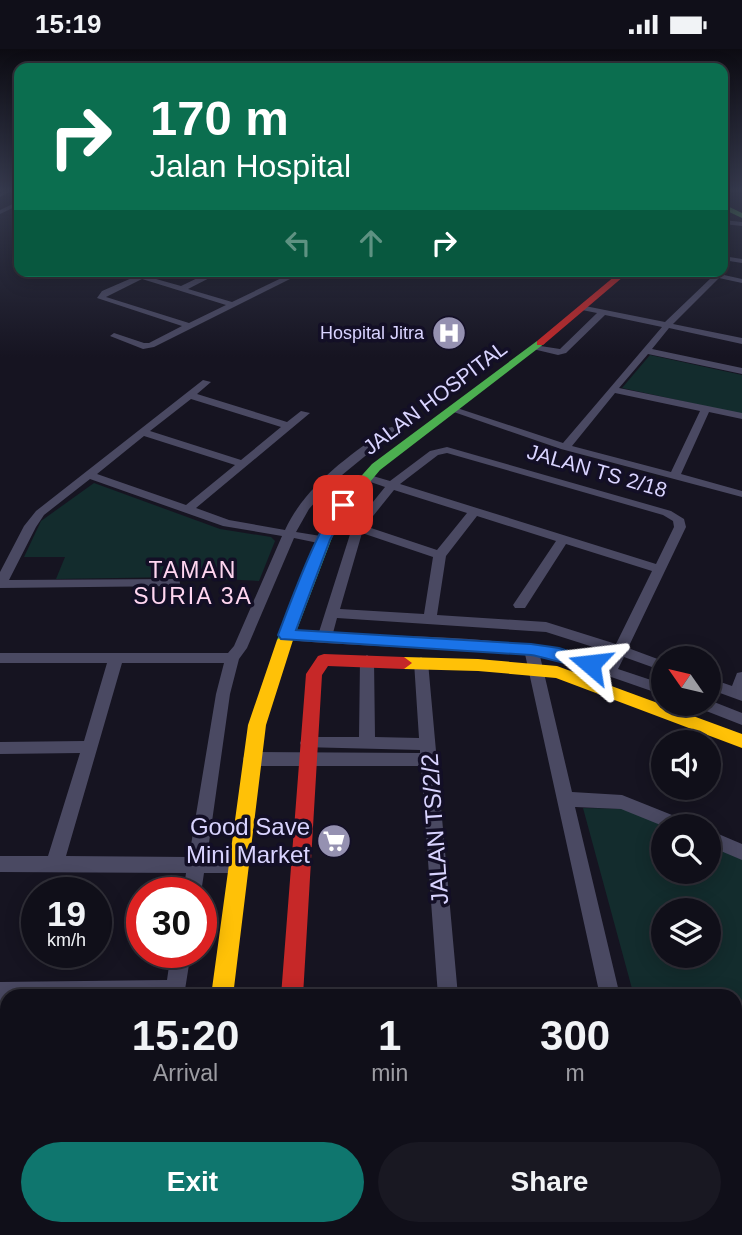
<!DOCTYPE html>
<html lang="en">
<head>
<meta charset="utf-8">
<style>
  body { margin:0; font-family:Arial,sans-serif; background:#191822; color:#f1f3f6; height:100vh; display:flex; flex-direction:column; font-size:26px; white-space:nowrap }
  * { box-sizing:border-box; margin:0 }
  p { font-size:23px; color:#9c9ca2 }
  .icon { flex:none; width:38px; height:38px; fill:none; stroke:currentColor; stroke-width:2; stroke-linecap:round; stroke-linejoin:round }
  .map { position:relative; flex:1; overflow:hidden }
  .drawer { position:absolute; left:0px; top:940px; width:742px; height:247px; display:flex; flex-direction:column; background:#100f19; border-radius:21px 21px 0 0; box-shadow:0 4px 18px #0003,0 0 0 2px #302f38 }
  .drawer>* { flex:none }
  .top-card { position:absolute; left:14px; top:14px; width:714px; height:214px; border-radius:14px; box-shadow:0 4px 18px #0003,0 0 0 2px #302f38; background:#0b6e4f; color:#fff; overflow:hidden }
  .needle { width:46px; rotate:304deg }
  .fabs { position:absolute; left:651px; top:597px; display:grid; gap:14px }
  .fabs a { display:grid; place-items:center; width:70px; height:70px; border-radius:50%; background:#100f19; box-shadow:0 4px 18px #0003,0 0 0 2px #302f38; font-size:35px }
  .speed { position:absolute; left:21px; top:828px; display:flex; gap:14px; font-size:35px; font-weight:700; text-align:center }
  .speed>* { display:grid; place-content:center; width:91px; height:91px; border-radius:50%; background:#100f19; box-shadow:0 4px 18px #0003,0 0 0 2px #302f38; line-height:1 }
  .speed small { font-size:18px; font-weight:400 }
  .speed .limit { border:10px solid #d22; background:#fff; color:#111 }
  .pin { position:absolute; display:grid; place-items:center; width:60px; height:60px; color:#fff; margin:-30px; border-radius:14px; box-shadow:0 4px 10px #0006 }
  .me { position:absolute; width:77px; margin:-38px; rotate:287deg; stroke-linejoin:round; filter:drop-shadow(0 0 5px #0008) }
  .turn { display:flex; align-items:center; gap:24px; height:147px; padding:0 21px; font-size:32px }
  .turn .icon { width:91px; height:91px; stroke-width:2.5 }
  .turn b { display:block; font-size:49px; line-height:60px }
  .lanes { display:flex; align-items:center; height:66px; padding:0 21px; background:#0003; justify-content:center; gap:35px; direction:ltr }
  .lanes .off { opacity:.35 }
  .eta { display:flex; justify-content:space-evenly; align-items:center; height:119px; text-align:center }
  .eta b { font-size:42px; font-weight:600; line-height:49px }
  .action { display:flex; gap:14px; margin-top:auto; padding:14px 21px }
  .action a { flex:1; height:80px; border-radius:42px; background:#0f766e; color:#fff; font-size:28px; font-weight:600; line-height:80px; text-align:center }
  .action a+a { background:#191822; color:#f1f3f6 }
  .status { display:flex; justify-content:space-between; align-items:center; height:49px; padding:0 35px; background:#100f19; direction:ltr }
  .status svg { height:19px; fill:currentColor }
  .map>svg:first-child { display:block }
  .green { fill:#132c2d; fill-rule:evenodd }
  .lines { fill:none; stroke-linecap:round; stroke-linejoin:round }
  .street { fill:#4a4962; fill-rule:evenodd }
  .fast { fill:#4caf50; fill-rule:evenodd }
  .slow { fill:#ffc107; fill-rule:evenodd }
  .jam { fill:#c62828; fill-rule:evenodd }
  .route { fill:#1a73e8; stroke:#114b97; stroke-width:2 }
  .labels { text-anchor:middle; stroke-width:7; stroke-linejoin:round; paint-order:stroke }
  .far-poi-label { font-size:18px; fill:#d9d4ff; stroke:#130f26; text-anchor:end }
  .street-label { font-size:21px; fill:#d9d4ff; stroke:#130f26 }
  .neighbourhood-label { font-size:23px; letter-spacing:2px; fill:#ffd6f0; stroke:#130f26 }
  .near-poi-label { font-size:24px; fill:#d9d4ff; stroke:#130f26; text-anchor:end }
  .near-street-label { font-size:24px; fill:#d9d4ff; stroke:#130f26 }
</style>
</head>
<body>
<div class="status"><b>15:19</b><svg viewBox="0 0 49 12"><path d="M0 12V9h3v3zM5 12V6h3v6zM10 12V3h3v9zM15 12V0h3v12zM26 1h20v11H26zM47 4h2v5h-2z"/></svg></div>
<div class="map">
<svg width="742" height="1186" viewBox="0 0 742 1186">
  <rect width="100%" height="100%" fill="#161421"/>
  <!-- green -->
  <path class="green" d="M650,306L742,326V365L622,339Z
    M94,434L220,480L271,488L275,492L259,532L180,528L56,530L65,508H24L41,472Z
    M583,759L630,760L663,777V822H709V795L742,810V1186H734L729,1180H735V947H634ZM663,861H709V906H663Z"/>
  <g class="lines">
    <!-- street -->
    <path class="street" d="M3,142H11L0,148V144Z
      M19,152V156L0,165V161Z
      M723,171L742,173V177L723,175Z
      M723,192L727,197L723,199Z
      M723,207L742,210V214L723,211Z
      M84,222H94L85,228H79V224Z
      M148,222H159L149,228L181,237L212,222H223L188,240L232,253L296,222H306L154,298L143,300L110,287L114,284L144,294H149L182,277L97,249L102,242ZM142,230L226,256L189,274L106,248Z
      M690,222H706L742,230V234L719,229L673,275L742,289V295L669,279L652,300L742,319V325L648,305L619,339L742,364V370L709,363L681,425L742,442V448L561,400L448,361L457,359L563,394L662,278L605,266L566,304L558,306L537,301L534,300V296L560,300L597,264L582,261V257H585L665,273L712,228ZM615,344L700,362L671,423L572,397Z
      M203,331L211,333L197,345L287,373L301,362L310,364L196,459L229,471L285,481C305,437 350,406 388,379L392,378L397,381L331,435L309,460L296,483L327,488L329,491L323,495L294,489L247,599L239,610L230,645L207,808H237L243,810L246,816L243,822L237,824H204L201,844H183L186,824L0,823V807H48L80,704L0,705V693L84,692L107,614H0V604H228L234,597L282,487L223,477L90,430L44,466L36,478L9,531L174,530L179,531L180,534L179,537L0,539V523L24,477L36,462ZM191,350L281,378L241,411L150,382ZM144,387L235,416L186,456L97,425ZM122,614H224L216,645L189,808L66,807Z
      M447,398L671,462L684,470L686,478L628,599L663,612V622L624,608L618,620L663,635V646L568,613L540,607L572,743L622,746L687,772L690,777H663L621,760L575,758L620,947H600L525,605L324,594L286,591L279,586L286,581L319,583L352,479L385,438L362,430V426L366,425L390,432L430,402ZM447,404L663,466L673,472L674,478L656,515L400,435L438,406ZM394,441L467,464L437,501L365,477ZM477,467L556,492L513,556L515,559H525L566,495L652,522L616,595L546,573L437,566L446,507ZM362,484L433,508L424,565L340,560ZM337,569L546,583L612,604L606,615C519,585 424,589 333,584Z
      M367,606L374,611L375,688L419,689L414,613L421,608L428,613L458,947H438L421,717H251L245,715L243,710L245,705L251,703L420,704V701L302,698L300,694L302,690L308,688H359L360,611Z
      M742,623V652L709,640V629L732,637L737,624Z
      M709,651L742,664V676L696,658L694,654H709Z
      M709,781L742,795V811L709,797Z
      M171,903H191L184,947H7V953H0V933L167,931Z
      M7,1024V1067L0,1070V1027Z
      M123,1180H147L146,1186H122Z
      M268,1180H292L291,1186H267Z
      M366,1180H409L411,1186H368Z
      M454,1180H478L479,1186H455Z
      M683,1180H711L713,1186H685Z"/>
    <!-- fast -->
    <path class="fast" d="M723,155L742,164V169L723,160Z
      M537,292L545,294L380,421L349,458L335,481L293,591L291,595H279L277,591L321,481L338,453L372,415Z"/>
    <!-- slow -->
    <path class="slow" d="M723,142H729L723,153Z
      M285,585L293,591L266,676L233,947H211L248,676L277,591Z
      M404,608L478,610L557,617L742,685V699L556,629L478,622L404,620L396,614Z"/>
    <!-- jam -->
    <path class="jam" d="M621,222H630L543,296H537V292Z
      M324,605L404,608L412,614L404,620L328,617L322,626L303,947H281L306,625L318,607Z
      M182,1180H210L209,1186H181Z"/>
  </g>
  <!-- sky -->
  <linearGradient id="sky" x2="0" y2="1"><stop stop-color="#0c0b12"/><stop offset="0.46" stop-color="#363a4e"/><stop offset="1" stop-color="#363a4e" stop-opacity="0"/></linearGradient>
  <rect width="742" height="308" fill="url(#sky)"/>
  <!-- route -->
  <path class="route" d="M343,452L349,456L330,491L296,581L531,595L559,599L596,611L598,615L596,619C586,622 545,608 531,606L281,590L278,586C287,563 324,459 343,452Z"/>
  <!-- icons -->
  <defs>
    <g id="hospital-disc" transform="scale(1.75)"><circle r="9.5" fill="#9591b1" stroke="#130f26"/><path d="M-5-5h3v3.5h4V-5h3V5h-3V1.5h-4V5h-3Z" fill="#fff"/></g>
    <g id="supermarket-disc" transform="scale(1.75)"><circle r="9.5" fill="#9591b1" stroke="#130f26"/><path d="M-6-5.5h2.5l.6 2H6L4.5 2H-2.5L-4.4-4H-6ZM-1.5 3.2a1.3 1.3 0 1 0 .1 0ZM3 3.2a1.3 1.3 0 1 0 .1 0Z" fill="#fff"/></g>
  </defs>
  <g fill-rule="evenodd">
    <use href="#hospital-disc" x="449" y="284"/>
    <use href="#supermarket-disc" x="334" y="792"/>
  </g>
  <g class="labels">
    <!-- far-poi labels -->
    <g class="far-poi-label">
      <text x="424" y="290">Hospital Jitra</text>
    </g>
    <!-- street labels -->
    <g class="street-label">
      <text transform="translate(435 349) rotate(-37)" y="7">JALAN HOSPITAL</text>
      <text transform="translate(597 422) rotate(16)" y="7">JALAN TS 2/18</text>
    </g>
    <!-- neighbourhood labels -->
    <g class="neighbourhood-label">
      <text x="193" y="529">TAMAN<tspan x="193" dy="26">SURIA 3A</tspan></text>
    </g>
    <!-- near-poi labels -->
    <g class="near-poi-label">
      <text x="310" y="786">Good Save<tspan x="310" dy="28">Mini Market</tspan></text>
    </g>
    <!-- near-street labels -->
    <g class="near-street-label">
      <text transform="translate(435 780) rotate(-94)" y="8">JALAN TS/2/2</text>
    </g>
  </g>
</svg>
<div class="fabs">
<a><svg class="needle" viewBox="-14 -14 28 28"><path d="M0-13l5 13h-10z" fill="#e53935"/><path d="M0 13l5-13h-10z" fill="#9c9ca2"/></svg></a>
<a><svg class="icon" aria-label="sound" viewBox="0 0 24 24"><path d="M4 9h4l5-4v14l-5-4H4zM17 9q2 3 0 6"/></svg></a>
<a><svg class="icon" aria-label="search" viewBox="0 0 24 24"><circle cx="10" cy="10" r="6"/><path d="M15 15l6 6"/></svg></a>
<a><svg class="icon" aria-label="layers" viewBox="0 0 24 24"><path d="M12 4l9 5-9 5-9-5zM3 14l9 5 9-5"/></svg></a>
</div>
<div class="speed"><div>19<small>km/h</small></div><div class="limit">30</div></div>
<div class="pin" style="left:343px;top:456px;background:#d93025"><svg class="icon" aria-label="arrive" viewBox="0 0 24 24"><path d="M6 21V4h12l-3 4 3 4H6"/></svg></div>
<svg class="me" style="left:590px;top:615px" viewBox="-20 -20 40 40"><path d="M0-17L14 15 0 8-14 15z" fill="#1a73e8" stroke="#fff" stroke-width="4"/></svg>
<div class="top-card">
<div class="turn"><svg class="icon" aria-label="right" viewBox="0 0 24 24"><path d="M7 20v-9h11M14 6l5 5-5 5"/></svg><div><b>170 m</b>Jalan Hospital</div></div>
<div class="lanes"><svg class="icon off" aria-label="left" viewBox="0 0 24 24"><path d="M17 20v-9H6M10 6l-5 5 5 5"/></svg><svg class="icon off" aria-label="ahead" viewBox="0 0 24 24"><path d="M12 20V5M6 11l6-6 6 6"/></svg><svg class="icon" aria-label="right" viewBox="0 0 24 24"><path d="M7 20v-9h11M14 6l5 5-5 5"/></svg></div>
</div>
<section class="drawer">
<div class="eta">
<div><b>15:20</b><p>Arrival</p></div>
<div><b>1</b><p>min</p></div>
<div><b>300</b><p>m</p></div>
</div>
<div class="action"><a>Exit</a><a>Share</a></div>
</section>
</div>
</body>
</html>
